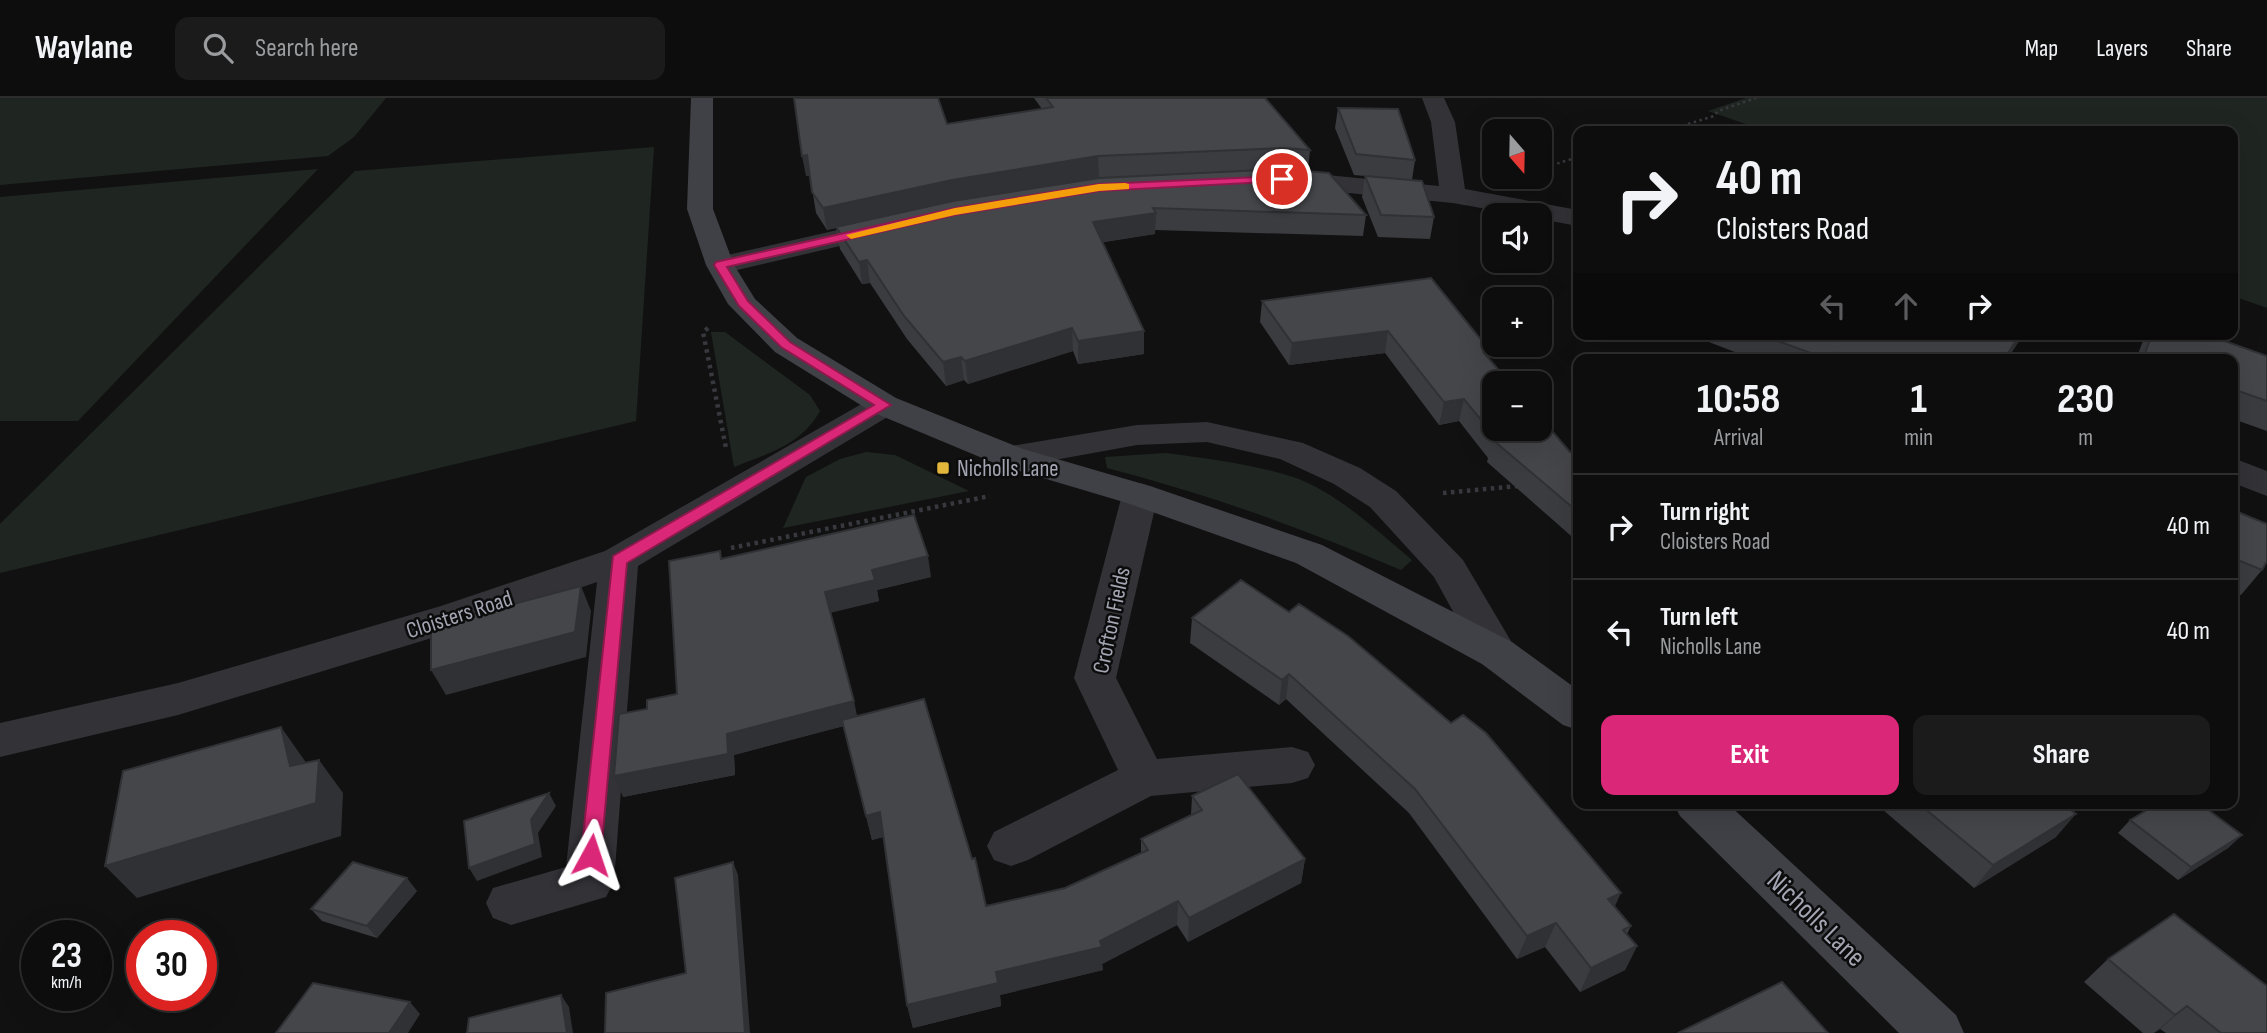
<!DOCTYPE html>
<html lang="en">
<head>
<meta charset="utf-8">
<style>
  body { margin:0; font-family:"Sofia Sans Condensed",sans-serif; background:#1b1b1c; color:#f1f3f6; height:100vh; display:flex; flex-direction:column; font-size:26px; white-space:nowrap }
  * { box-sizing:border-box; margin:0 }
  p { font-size:23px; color:#9a9c9e }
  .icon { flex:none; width:38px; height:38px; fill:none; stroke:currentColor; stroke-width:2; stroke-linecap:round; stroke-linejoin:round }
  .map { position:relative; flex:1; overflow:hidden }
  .side { position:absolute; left:1573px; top:256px; width:665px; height:455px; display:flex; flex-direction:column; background:#0d0d0e; border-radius:14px; box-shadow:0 7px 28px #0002,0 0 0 2px #2d2d2e }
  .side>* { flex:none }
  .hud { position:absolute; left:1573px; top:28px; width:665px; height:214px; border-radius:14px; box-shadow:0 7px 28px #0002,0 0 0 2px #2d2d2e; background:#0d0d0e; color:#f1f3f6; overflow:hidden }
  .needle { width:46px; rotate:160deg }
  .buttons { position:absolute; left:1482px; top:21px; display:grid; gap:14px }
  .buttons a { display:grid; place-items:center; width:70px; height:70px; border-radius:14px; background:#0d0d0e; box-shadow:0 7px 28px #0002,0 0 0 2px #2d2d2e; font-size:35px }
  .speed { position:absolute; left:21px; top:822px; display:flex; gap:14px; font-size:35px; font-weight:700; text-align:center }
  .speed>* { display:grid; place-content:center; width:91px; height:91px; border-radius:50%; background:#0d0d0e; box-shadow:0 7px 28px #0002,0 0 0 2px #2d2d2e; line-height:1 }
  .speed small { font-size:18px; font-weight:400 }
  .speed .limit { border:10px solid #d22; background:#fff; color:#111 }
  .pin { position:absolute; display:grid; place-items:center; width:60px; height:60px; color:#fff; margin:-30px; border:4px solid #fff; border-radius:50%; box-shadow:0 2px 7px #0007 }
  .me { position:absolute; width:77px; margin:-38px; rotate:5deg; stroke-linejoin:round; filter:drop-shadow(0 0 5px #0008) }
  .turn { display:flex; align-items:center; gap:24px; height:147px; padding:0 28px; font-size:32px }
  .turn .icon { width:91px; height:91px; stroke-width:2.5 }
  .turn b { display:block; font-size:49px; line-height:60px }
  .lanes { display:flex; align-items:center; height:66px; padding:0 28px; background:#0003; justify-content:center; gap:35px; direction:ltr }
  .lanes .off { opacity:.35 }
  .eta { display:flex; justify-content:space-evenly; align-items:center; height:119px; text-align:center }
  .eta b { font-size:42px; font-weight:700; line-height:49px }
  .cta { display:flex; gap:14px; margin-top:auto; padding:14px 28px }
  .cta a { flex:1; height:80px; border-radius:14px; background:#db2777; color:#fff; font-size:28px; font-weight:700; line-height:80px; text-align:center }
  .cta a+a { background:#1b1b1c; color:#f1f3f6 }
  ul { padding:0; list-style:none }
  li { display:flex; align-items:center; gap:21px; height:105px; padding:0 28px; border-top:2px solid #2d2d2e }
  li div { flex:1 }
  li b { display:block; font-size:26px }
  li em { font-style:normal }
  header { display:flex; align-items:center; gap:42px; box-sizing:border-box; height:98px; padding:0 35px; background:#0d0d0e; border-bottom:2px solid #2d2d2e }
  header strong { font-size:33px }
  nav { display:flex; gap:38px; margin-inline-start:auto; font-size:24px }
  .search { width:490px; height:63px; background:#1b1b1c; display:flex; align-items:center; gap:18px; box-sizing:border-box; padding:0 24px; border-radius:14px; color:#9a9c9e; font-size:26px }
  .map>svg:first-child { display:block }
  .green { fill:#1f2621 }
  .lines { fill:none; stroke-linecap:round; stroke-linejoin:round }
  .path-far1 { stroke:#38393e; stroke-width:2.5; stroke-dasharray:2.5 3.5; stroke-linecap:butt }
  .path { stroke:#38393e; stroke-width:4.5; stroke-dasharray:3.5 4.5; stroke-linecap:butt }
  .street { fill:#323237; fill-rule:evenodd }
  .secondary { fill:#404146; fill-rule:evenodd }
  .wall { fill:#3b3c40 }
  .shaded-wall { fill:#303134 }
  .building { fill:#45464a; stroke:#303134; stroke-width:2 }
  .route { fill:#db2777; stroke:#8e194d; stroke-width:2 }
  .slow { fill:#f59e0b }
  .poi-dot { fill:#e1b63a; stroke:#0c0c0d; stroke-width:2.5 }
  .labels { text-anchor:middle; stroke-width:5; stroke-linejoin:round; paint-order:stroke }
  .poi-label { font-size:23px; fill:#a3a6b2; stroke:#0c0c0d; text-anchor:start }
  .street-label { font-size:23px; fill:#a3a6b2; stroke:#0c0c0d }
  .near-street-label { font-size:28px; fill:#a3a6b2; stroke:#0c0c0d }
</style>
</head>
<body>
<header>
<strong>Waylane</strong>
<div class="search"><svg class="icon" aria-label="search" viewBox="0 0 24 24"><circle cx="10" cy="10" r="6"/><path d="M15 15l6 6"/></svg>Search here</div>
<nav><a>Map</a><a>Layers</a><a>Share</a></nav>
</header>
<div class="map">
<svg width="2267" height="935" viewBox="0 0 2267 935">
  <rect width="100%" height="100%" fill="#111112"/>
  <!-- green -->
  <path class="green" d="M0,0H386L354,39L328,58L0,87Z
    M1746,0H2267V210L2233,198V33H1766L1708,13Z
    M654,49L636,323L0,475V426L355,73Z
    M318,71L78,323H0V99Z
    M711,234H725L810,297L820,313C801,347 769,355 734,369Z
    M866,354L895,357L969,393L783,430L806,379L840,361Z
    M1166,355C1209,361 1252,366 1293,379C1337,394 1377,433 1412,462L1401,472C1305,431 1208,396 1107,370L1105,359Z"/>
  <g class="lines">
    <!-- path-far1 -->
    <path class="path-far1" d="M1665,33L1714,18L1718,13L1756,0
      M1540,71L1578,59"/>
    <!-- path -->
    <path class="path" d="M708,230L703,234L726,350
      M1443,395L1518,388
      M731,450L990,398"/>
    <!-- street -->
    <path class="street" d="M1422,0H1444L1455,24L1465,91L1578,112V128L1540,121V117H1520L1453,105L1286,89L1277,86L1273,81L1277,76L1286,73L1439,88L1431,24Z
      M890,120L900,122L904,128L900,134L720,176L710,173L706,167L710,161Z
      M884,297L896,300L901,307L896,314L638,468L614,784L606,799L511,827L493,820L486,805L493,790L566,769L597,484L468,529L178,617L0,659V625L178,585L441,508L605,453L872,300Z
      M1207,324L1303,345L1360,370L1396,393L1463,462L1518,555L1512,566L1497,570L1482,566L1434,479L1370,409L1334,386L1280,361L1207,344L1137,347L1011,370L999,367L994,359L999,351L1011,348L1137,327Z
      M2233,360L2267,373V398L2233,385Z
      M1140,385L1153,389L1158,397L1116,580L1157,661L1292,649L1308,654L1315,667L1308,680L1292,685L1151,698L1028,762L1011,768L994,762L987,748L994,734L1118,672L1074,580L1122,397L1127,389Z"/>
    <!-- secondary -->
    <path class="secondary" d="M691,0H713V111L734,167L755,201L797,240L896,300L1023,351L1153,389L1322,447L1512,544L1578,592V632L1563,627L1482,566L1296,465L1127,405L999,367L872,314L775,254L728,206L706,167L687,111Z
      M1673,705H1727L1956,917L1964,935H1899L1680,718Z"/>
  </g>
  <!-- wall -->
  <path class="wall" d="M1034,0H1265L1310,52L1308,73L1366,117L1363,138L1155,132V136L1102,144L1144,256L1078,266L1073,253L968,286L964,282L946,288L907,241L870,185L862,186L840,151L836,130L827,132L816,115L810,78H806L947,26L1042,11Z
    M1338,10L1415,62L1412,82L1434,119L1430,141L1378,139L1362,99L1365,78L1354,77L1335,30Z
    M1262,203L1491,254L1489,261L1570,354L1578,360V444L1487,364L1488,360L1459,323L1439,327L1385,255L1289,267L1260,224Z
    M1677,236H2024L2007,261H1753L1701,241L1699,244Z
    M2147,236H2205L2267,258V333L2233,321V261H2136L2143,243Z
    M2233,412L2262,472L2241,497L2233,493Z
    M722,461L931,479L877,492L879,503L830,514L857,618L986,808L1065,790L1141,756V741L1191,717L1192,698L1305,761L1301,785L1188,844L1177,827L1102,866L1103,872L1000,897L1001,908L913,930L907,907L883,739L872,742L844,628L734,657L735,677L623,699L647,611L677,596Z
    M1241,482L1615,809L1631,828L1627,836L1637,848L1625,872L1580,894L1545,849L1517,861L1409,715L1286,601L1279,607L1190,545L1192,520Z
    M1875,705H2062L2056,739L1974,790Z
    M2130,722L2242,737L2228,750L2178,782L2118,735Z
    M417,793L377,840L322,823L311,811Z
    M2108,861L2267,935H2166L2160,931L2154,935H2143L2084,884Z"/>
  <!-- shaded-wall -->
  <path class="shaded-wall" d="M807,57L810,78H806L802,58Z
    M1098,58L1099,79L955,103L827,132L823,110L952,82Z
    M1156,115L1155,136L1093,146V124Z
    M867,162L870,185L862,186L859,164Z
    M1072,230L1073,253L968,286L965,263Z
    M1144,233V256L1078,266V243Z
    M1388,233L1385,255L1289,267L1292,245Z
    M2021,236H2024L2007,261L2020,238Z
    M1491,254L1486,276L1484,255Z
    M961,259L964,282L946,288L943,264Z
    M1464,301L1459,323L1439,327L1444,304Z
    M928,458L931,479L877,492L879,503L830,515L825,494L872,472Z
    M581,488L591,513L586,559L446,597L431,572Z
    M1289,576L1286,601L1279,607L1282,582Z
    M854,603L858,624L734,657L735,677L623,699L614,678L727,636Z
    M281,629L305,663L314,701L290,668Z
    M319,662L343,695L341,738L137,800L105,768Z
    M549,695L556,708L538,735L542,759L477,783L469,770Z
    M880,714L886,738L872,742L866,718Z
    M2076,716L2056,739L1974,790L1993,767Z
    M2242,737L2228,750L2178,782L2191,769Z
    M1305,761L1301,785L1188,844L1189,820Z
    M733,764L738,777L750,935H745Z
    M407,780L417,793L377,840L367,828Z
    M1621,795L1610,819L1608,801Z
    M1178,803L1177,827L1102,866L1103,872L1000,897L1001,908L913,930L907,907L996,874L1100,843Z
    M1556,825L1545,849L1517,861L1527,838Z
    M1637,848L1625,872L1580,894L1591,870Z
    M561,897L569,909L573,935H567Z
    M410,904L420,916L408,935H389Z
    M2187,908L2160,931L2154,935L2175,917Z"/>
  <!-- building -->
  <path class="building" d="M794,0H938L947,26L1053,9L1046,0H1265L1310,52L1284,50L1098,58L952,82L823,110L812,94L807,57L802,58Z
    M1338,10L1398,11L1415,62L1356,56Z
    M1284,71L1329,75L1366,117L1153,110L1156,115L1093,124L1144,233L1078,243L1072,230L965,263L961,259L943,264L904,218L867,162L859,164L836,129L953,103L1099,80Z
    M1365,78L1422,83L1434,119L1381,117Z
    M1431,180L1491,254L1484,255L1510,285H1494V331H1540V319L1570,354L1578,360V414L1493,342L1495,339L1464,301L1444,304L1388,233L1292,245L1262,203Z
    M1759,236H1962L1972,240H2018L2004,261H1854L1839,255L1834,261H1827Z
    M2152,236H2205L2267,258V303L2233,291V261H2152L2144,258Z
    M2233,412L2267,426V463L2262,472L2233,460Z
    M914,417L928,458L872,472L875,482L825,494L854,603L727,636L728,656L614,678L619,616L647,611V602L677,596L669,463L720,453L721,461Z
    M1241,482L1289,514L1299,506L1348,538L1451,625L1463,617L1486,635L1621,795L1608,801L1631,828L1623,832L1637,848L1591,870L1556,825L1527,838L1415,691L1289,576L1282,582L1192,520Z
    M581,488L575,534L431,572V528Z
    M924,601L972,761L975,760L986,808L1065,790L1148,752L1141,741L1202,712L1192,698L1238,676L1305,761L1189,820L1178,803L1100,843L1102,849L996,874L998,885L907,907L880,714L866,718L842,622Z
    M281,629L290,668L319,662L316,705L105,768L123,673Z
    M549,695L531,722L535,746L469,770L464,723Z
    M1918,705H2062L2076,716L1993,767Z
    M2159,705H2199L2242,737L2191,769L2130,722Z
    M353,764L407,780L367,828L311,811Z
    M733,764L745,935H605L606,895L686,875L675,780Z
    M2174,816L2267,888V935H2221L2187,908L2175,917L2108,861Z
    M1782,884L1828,935H1678Z
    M313,885L410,904L389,935H276Z
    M561,897L567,935H467L469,920Z"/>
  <!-- route -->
  <path class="route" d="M1282,78L1286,79V83L1099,93L955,117L727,169L748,203L790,244L891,307L627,465L601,757L598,763L591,765L584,763L581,757L613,458L874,307L781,249L739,208L714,167L716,164L955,110L1099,86Z"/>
  <!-- slow -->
  <path class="slow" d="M1125,85L1129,86V91L1099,93L955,117L851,141L846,137L955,110L1099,86Z"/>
  <!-- markers -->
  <rect class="poi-dot" x="936" y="363" width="14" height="14" rx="3.5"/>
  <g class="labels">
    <!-- poi labels -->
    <g class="poi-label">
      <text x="957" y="378">Nicholls Lane</text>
    </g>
    <!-- street labels -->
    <g class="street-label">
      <text transform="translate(459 516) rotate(-18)" y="8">Cloisters Road</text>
      <text transform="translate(1111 522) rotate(-78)" y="8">Crofton Fields</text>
    </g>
    <!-- near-street labels -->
    <g class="near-street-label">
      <text transform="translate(1817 820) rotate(44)" y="10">Nicholls Lane</text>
    </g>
  </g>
</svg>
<div class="buttons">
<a><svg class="needle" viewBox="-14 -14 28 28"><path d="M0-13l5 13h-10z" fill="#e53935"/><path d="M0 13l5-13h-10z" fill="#9a9c9e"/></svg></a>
<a><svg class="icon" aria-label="sound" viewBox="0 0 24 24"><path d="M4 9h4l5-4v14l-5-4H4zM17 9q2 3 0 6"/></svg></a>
<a>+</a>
<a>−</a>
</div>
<div class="speed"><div>23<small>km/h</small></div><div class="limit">30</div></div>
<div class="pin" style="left:1282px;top:81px;background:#d93025"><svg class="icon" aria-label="arrive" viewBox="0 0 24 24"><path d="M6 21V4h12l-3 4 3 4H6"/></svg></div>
<svg class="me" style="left:591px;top:757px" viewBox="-20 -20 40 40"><path d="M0-17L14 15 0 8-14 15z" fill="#db2777" stroke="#fff" stroke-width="4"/></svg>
<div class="hud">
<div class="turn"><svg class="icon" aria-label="right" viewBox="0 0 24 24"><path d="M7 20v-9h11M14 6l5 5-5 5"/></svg><div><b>40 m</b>Cloisters Road</div></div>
<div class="lanes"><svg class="icon off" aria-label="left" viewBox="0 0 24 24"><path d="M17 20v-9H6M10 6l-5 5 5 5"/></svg><svg class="icon off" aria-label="ahead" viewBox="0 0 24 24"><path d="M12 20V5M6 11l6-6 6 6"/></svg><svg class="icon" aria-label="right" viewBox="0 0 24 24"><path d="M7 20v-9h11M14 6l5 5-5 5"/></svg></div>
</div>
<section class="side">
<div class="eta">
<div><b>10:58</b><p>Arrival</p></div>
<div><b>1</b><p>min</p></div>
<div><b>230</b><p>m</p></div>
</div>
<ul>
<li><svg class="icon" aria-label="right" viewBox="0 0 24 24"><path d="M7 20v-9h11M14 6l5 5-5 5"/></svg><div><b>Turn right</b><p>Cloisters Road</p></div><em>40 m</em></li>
<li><svg class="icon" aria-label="left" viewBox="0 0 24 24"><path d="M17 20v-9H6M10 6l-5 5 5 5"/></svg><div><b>Turn left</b><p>Nicholls Lane</p></div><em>40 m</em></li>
</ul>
<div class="cta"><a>Exit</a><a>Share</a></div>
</section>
</div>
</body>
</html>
